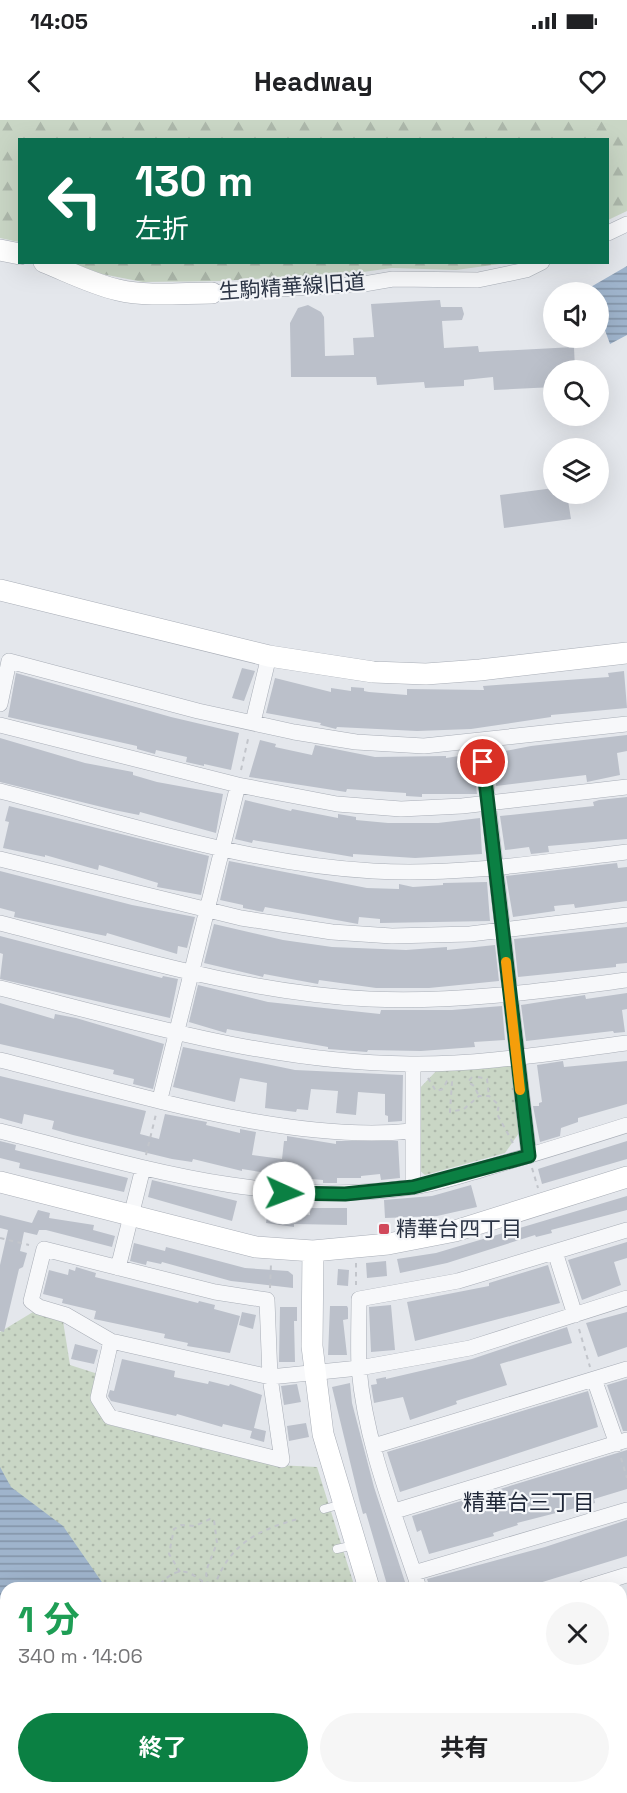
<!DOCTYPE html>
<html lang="ja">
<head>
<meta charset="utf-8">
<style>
  body { margin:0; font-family:"Space Grotesk","Noto Sans JP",sans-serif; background:#f6f6f6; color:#202124; height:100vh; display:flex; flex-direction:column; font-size:22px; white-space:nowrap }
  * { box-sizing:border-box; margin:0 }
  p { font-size:20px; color:#757577 }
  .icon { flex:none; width:33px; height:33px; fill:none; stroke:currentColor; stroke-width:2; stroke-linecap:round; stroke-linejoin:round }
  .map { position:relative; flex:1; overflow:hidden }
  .panel { position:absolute; left:0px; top:1462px; width:627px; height:212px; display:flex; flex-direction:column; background:#fff; border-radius:18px 18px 0 0; box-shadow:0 6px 24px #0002 }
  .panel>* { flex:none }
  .guide { position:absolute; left:18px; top:18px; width:591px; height:126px; border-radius:0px; box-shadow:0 6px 24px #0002; background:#0b6e4f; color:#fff; overflow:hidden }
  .controls { position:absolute; left:543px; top:162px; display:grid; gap:12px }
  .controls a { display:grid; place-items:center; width:66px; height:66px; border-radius:50%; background:#fff; box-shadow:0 6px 24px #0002; font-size:30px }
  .pin { position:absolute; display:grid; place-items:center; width:51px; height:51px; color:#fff; margin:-26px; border:3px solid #fff; border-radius:50%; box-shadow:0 2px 6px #0007 }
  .me { position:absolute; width:66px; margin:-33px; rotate:92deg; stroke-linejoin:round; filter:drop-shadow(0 0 4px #0008) }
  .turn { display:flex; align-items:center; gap:21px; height:126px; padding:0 18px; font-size:27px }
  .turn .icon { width:78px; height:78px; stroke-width:2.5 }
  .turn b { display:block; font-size:42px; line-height:51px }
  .round { display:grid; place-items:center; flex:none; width:63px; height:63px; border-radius:32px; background:#f6f6f6 }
  .overview { display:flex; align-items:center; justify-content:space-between; height:102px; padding:0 18px }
  h1 { font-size:36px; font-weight:700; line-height:45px; color:#1e9e55 }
  .button { display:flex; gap:12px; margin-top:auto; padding:12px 18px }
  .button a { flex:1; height:69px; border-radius:36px; background:#0b8043; color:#fff; font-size:24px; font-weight:700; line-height:69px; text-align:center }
  .button a+a { background:#f6f6f6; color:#202124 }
  .status { display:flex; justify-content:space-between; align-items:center; height:42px; padding:0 30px; background:#fff; direction:ltr }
  .status svg { height:16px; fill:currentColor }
  header { display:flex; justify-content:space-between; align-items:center; height:78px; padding:0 18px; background:#fff; font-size:27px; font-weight:700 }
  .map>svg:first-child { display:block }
  .forest { fill:url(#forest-firs) }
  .park { fill:url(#park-dots) }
  .water { fill:url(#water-rules) }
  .building { fill:#bbc0ca }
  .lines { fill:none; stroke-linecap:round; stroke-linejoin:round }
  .lane-casing { stroke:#a9aeb7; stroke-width:9 }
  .street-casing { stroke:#a9aeb7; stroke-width:16 }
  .secondary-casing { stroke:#a9aeb7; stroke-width:22 }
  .path { stroke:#c2c5cb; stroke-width:2; stroke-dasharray:4.5 4.5; stroke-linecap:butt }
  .lane { stroke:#f7f8fa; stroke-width:8 }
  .street { stroke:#f7f8fa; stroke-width:15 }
  .secondary { stroke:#fff; stroke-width:21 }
  .route-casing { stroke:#07532c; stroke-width:15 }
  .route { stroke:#0b8043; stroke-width:10 }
  .slow { stroke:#f59e0b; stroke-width:10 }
  .poi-dot { fill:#d1495b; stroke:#f4f6f9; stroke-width:2 }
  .labels { text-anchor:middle; stroke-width:4.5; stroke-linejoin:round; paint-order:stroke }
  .street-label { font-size:21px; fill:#2b3445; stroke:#f4f6f9 }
  .poi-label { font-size:21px; fill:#2b3445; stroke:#f4f6f9; text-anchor:start }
  .neighbourhood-label { font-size:22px; fill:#1d2536; stroke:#f4f6f9 }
</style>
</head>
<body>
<div class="status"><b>14:05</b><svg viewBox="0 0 49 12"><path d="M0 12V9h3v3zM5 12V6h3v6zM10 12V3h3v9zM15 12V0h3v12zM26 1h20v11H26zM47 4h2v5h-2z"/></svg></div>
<header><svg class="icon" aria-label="back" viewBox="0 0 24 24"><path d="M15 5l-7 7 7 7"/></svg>Headway<svg class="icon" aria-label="heart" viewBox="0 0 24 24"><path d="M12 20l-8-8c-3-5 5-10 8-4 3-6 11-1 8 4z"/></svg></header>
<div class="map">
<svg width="627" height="1673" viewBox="0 0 627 1673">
  <defs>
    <pattern id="forest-firs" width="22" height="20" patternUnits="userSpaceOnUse" patternTransform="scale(1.5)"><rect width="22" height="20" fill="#c9d6c5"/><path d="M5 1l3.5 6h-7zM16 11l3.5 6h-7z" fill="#adb8ab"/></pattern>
    <pattern id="park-dots" width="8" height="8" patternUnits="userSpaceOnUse" patternTransform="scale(1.5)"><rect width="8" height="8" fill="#c9d6c5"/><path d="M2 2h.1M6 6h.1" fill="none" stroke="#adb8ab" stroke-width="1.8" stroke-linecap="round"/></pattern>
    <pattern id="water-rules" width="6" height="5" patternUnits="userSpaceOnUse" patternTransform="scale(1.5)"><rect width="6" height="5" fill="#9fb4cc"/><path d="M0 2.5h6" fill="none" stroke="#8293a7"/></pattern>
  </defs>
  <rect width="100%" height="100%" fill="#e4e7ec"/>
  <!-- forest -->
  <path class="forest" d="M0,0H627V91L608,100V20H20L19,122L0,118Z
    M73,143V142L507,143L456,150L392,148L363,152L222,161L143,162L102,154Z"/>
  <!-- park -->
  <path class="park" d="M506,944L511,947L519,1013L505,1033L425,1055L418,1049V970L439,948Z
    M33,1192L63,1201L70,1245L98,1254L94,1281L106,1304L276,1345L317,1347L355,1468H6V1668H414L416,1673H0V1212Z"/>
  <!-- water -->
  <path class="water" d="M627,146V215L610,224L599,194L598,172H590L589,168Z
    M0,1347L11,1367L63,1406L106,1468H6V1548L0,1555Z
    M131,1668H345L346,1673H129Z"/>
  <!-- building -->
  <path class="building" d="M440,180L441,187H462L464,194L462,200L442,201L444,228L478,226L479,232L574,227L575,250H554V267L494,270L493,257L464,260V266L425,268L424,262L377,265L376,257H291L290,203L298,188L308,185L321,192L324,197L325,236L354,235L353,218L374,217L371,184Z
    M554,368V374H567L571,399L504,408L500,375Z
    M242,548L255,551L244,581L232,578Z
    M624,551L627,588L551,595V597L471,609L417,611L337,607L336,609L320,605L321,603L266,593L275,558L331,572V568L351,571V567L364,568V571L369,572L407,575V569L484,570L483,566L609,557L608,553Z
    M16,553L171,597L239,613L231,650L204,644V646L186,642L187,637L156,630L155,634L137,629V626L8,597Z
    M627,615V631L617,633L620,655L587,662L586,655L496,666L494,651H498L495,633L531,626Z
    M0,618L85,643L133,652V655L157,662L223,674L216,713L140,692L139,695L114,690L0,662Z
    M260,620L276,624L275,627L312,635L315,625L375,637L446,636V638L472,634L477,674H422V677L406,676V673L347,669L346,672L249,657Z
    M627,677V719L548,726L549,732L531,734L529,727L505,730L500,696L594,686L593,682L599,680Z
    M245,680L291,691L292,689L338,698V694L356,697V700L388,703H438L480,698L482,734L415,738L353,734V737L253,720L252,723L235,719Z
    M9,686L209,736L201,775L157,767L158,763L99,745L98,750L45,735V737L3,728L9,702L5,701Z
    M229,741L367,768L399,769V764L413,767L443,765V763L487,762L490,801L380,803V799L359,797L358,804L265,787L263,792L243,788V785L220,780Z
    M617,743L618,748L627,747V781L575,788L574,784L554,786L555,791L513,797L506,756Z
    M0,751L132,785L195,797L187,828L178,826L177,834L107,813L106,816L14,797L15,792L0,788Z
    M214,804L283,820L332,827L406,830L447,827V830L495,825L499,861L429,868H376L319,860L318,864L264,854L263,857L204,843Z
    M627,807V843L616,844V847L518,857L514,819Z
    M0,816L162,858L163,856L178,859L170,898L0,859L3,834L0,833Z
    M198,865L268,882L380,894L381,890H452L502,886L505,920L474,922L475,927L421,931L368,930L367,932L328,929V927L227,909L226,913L189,902Z
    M627,873V889L622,890L625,912L614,913L613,911L526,921L521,885L585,875L586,879Z
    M0,883L54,899L55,894L76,898L164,924L153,969L133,964L134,959L113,954L114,950L0,924Z
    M183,927L295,950L403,955L402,1001L388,1002V996L385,995V974L358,972L356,995L336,993L338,971L311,969L308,990L297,989L296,992L265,988L267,963L240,958L235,982L173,967Z
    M563,941L564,947L627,941V984L578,998V1002L561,1008L560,1016L540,1022L533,986H539V983L542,982L537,945Z
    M0,956L146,991L140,1014L159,1019L165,994L207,1002L206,1005L240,1013V1009L256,1012L252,1035L282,1039L284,1021H287V1016L336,1024V1021H398L400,1058L381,1060L380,1054L361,1056V1058H337V1063H323V1060L267,1055V1053L242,1049V1051L193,1039L192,1042L172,1039L73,1015L52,1009L54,1001L24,994L22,1004L0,998Z
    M0,1021L16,1025L15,1030L128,1058L124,1072L19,1048L20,1043L0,1038Z
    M627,1021V1039L542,1064L538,1049Z
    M152,1060L237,1081L232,1101L148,1077Z
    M471,1065L477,1087L437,1096L385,1098L384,1080L432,1076Z
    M627,1076V1090L551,1110L552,1113L536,1117L535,1115L447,1143L400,1153L397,1139L436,1133Z
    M310,1088H347V1105L294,1104V1107L266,1103L268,1089L310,1095Z
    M38,1090L50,1093L49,1098L94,1105L93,1110L115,1116L112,1127L46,1110H39L37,1115L24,1112L20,1131L27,1133L23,1147L19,1149L4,1212L0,1211V1145L8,1110L0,1108V1095L32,1103Z
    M627,1122V1138L614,1142L621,1165L582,1180L568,1140Z
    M134,1123L165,1131L166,1127L245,1148L288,1151L293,1155V1168L231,1161L162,1142L161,1144L147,1141L146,1145L130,1141Z
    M386,1141L387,1156L367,1158L366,1143Z
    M548,1145L560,1183L415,1221L407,1182L489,1166V1163Z
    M76,1147L96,1153L95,1157L198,1183L199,1181L215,1185L214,1189L240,1196L230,1233L187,1226L188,1223L164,1218L165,1214L94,1199L96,1191L62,1183L63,1179L43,1174L49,1150L68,1155L69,1149L75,1151Z
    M338,1149L349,1150L348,1166L337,1165Z
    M391,1185L395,1230L371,1232L369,1187Z
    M330,1186H347L348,1188V1199L343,1200L347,1235H328Z
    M280,1187H297V1201H294L295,1242H279Z
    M242,1192L256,1195L253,1209L239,1205Z
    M627,1192V1227L598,1237L586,1203Z
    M567,1207L572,1223L500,1244L507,1265L456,1281L457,1284L410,1300L403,1277L374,1283L371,1265L377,1264L376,1259L386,1257V1259L472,1239Z
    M75,1224L98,1230L94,1244L71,1239Z
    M122,1239L175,1251L174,1257L208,1264L209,1261L229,1266L230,1264L262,1275L254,1308L266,1311L264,1322L250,1318L252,1311L223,1304L222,1307L177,1294L176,1296L111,1281L108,1276L110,1270L114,1271Z
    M627,1259V1311H623L607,1265Z
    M350,1263L352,1283L374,1367L407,1468H388L366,1393L363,1394L359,1379L332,1267Z
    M297,1264L301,1282L284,1285L281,1266Z
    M588,1271L598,1307L400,1372L387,1332Z
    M306,1303L309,1317L289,1321L287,1306Z
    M627,1330V1369L594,1379L595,1383L517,1403L518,1405L493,1413L494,1416L429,1434L421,1410L417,1412L412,1396Z
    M627,1400V1436L523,1468H430L427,1459L545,1427Z"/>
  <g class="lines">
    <!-- lane casing -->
    <g class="lane-casing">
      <path id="lane" d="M324,1389L342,1384
        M337,1429L354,1425"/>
    </g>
    <!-- street casing -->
    <g class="street-casing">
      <path id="street" d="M608,113L627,104
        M212,173L364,164L393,159L478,160L526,150L542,142
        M0,584L9,541L198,591L294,612L356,622L424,626L627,604
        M253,602L269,536
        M0,605L238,665L337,684L401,689L462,686L627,667
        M481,621L529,1036
        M0,671C122,702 246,744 373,751C458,756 543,742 627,732
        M0,739L241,798L332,812L392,816L470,814L627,795
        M0,803C121,834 243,873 369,879C455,883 541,871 627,860
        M0,868C135,902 269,943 410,944C482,945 556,932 627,923
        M0,940C124,970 285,1024 412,1011
        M160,979L238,665
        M0,1011C138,1046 268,1089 412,1067C438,1064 463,1055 487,1048C534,1034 580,1020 627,1005
        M413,1067V944
        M555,1132L575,1195
        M118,1148L143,1048
        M111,1221L98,1278L110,1297L282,1340L270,1257L267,1180L215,1172L44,1129L31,1181L39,1187L66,1195L111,1221L270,1257L359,1248L470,1228L627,1178
        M594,1259L617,1324
        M374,1326L627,1249
        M395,1391L627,1320
        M414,1453L627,1390
        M419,1468C396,1398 365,1323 359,1248C358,1225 359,1202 359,1179L458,1161L627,1110
        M585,1468L627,1455
        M621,1529L627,1527
        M621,1600L627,1598
        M481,1668L482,1673"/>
    </g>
    <!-- secondary casing -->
    <g class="secondary-casing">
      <path id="secondary" d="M0,130L20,134
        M44,142C69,152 92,164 118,170C148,177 181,173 212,173
        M0,470L269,536L373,552L426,554L480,550L627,533
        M0,1062L256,1127L313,1131L388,1124L455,1111L627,1057
        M313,1131L312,1226L323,1314L369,1468
        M621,1648L627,1646
        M431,1668L432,1673
        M542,1673L558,1668"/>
    </g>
    <!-- path -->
    <path class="path" d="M241,650L249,615
      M472,957L468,962L474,966L479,976
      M478,957L487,959L489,976
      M428,958L436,971L443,969L447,961L452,962L450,992L464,989L479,976H489L499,985L497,994L513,1023
      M146,1035L156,994
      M532,1048L538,1068
      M0,1118L29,1125
      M356,1143V1165
      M270,1168L271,1144
      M579,1209L590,1247
      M621,1338L627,1358
      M180,1452L169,1434L174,1409L181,1405L195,1406L210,1399L214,1400L217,1423L206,1451L208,1467
      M160,1464C182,1442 191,1453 211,1468
      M214,1468C228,1425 257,1410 298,1399
      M337,1668L340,1673
      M366,1668L368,1673"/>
    <!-- lane -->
    <use href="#lane" class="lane"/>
    <!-- street -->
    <use href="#street" class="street"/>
    <!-- secondary -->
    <use href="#secondary" class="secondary"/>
  </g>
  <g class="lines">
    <!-- route casing -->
    <g class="route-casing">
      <path id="route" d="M284,1073L345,1074L413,1067L529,1036L483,642"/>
    </g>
    <!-- route -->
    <use href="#route" class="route"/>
    <!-- slow -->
    <path class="slow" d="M506,842L520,970"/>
  </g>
  <!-- markers -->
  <rect class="poi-dot" x="378" y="1103" width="12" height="12" rx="3"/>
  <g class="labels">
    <!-- street labels -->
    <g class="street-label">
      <text transform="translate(292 167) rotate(-4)" y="7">生駒精華線旧道</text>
    </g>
    <!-- poi labels -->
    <g class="poi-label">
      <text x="396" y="1116">精華台四丁目</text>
    </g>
    <!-- neighbourhood labels -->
    <g class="neighbourhood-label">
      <text x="529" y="1390">精華台三丁目</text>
    </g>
  </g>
</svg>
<div class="controls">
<a><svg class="icon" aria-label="sound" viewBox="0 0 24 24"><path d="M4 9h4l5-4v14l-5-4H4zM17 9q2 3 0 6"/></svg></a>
<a><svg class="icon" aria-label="search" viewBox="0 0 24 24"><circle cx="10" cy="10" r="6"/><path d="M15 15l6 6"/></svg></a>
<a><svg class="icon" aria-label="layers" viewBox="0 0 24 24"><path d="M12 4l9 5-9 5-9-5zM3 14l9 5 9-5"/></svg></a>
</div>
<div class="pin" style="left:483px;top:642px;background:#d93025"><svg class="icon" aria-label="arrive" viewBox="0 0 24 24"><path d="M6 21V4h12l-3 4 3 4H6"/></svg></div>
<svg class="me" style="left:284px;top:1073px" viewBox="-20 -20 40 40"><circle r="19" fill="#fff"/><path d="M0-13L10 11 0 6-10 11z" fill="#0b8043"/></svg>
<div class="guide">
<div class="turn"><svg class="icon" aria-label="left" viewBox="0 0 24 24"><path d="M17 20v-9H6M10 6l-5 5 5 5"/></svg><div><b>130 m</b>左折</div></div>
</div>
<section class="panel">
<div class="overview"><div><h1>1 分</h1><p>340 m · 14:06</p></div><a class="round"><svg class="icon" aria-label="close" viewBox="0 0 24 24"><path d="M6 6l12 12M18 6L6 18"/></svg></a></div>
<div class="button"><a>終了</a><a>共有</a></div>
</section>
</div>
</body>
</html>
